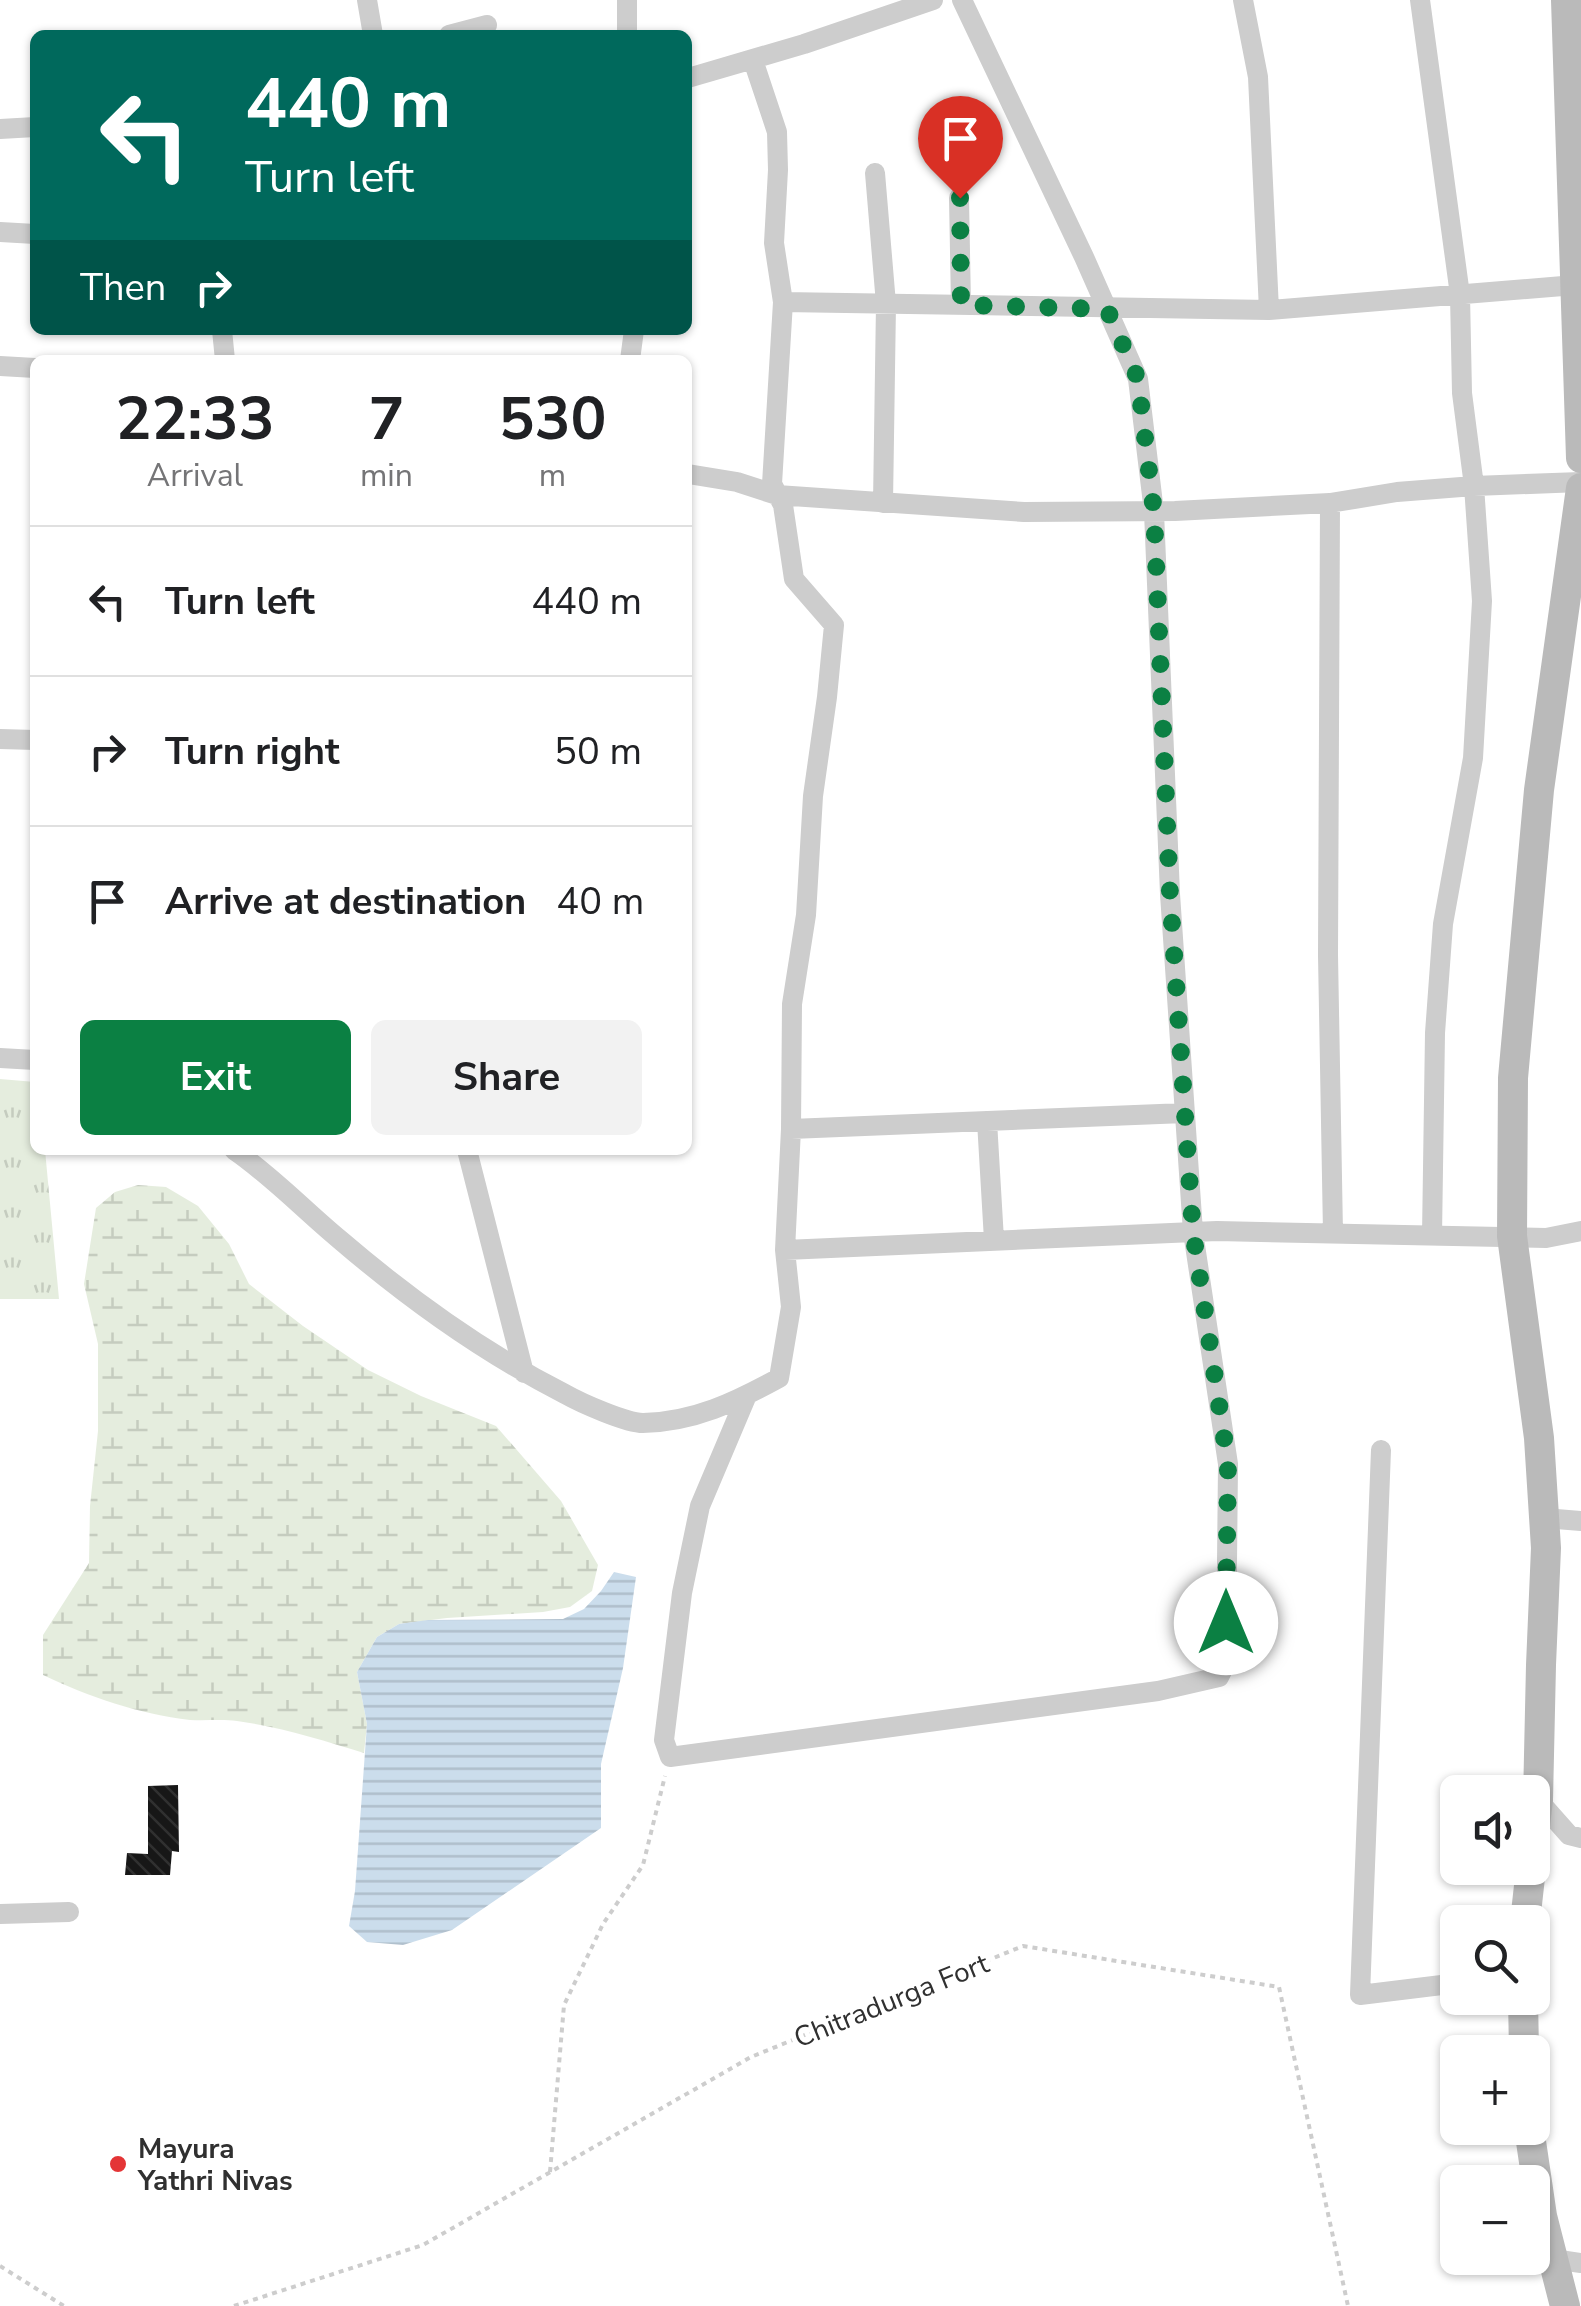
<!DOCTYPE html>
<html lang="en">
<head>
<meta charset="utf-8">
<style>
  body { margin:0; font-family:"Nunito Sans",sans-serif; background:#f2f2f2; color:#202124; height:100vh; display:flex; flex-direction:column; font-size:38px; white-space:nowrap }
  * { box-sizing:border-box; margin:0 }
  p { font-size:32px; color:#757577 }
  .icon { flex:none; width:55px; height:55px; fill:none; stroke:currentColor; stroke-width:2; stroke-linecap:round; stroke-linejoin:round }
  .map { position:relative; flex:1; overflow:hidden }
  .details { position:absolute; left:30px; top:355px; width:662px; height:800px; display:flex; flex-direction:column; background:#fff; border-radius:15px; box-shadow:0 2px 8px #0004 }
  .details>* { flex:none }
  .hud { position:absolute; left:30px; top:30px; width:662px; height:305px; border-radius:15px; box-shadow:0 2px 8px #0004; background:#00695c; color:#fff; overflow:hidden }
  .tools { position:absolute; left:1440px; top:1775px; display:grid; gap:20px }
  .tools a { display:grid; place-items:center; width:110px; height:110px; border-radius:15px; background:#fff; box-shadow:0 2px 8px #0004; font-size:50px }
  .pin { position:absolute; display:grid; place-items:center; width:85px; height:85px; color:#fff; margin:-102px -42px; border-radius:50% 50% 50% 0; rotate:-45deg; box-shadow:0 0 10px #0007 }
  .pin .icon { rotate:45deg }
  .me { position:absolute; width:110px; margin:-55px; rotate:0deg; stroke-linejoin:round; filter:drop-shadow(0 0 8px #0008) }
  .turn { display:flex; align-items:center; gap:35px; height:210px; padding:0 50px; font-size:45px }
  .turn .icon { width:130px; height:130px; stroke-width:2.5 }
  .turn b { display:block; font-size:70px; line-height:85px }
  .then { display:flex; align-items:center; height:95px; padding:0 50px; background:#0003; gap:20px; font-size:38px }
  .eta { display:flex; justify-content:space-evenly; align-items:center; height:170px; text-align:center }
  .eta b { font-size:60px; font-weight:700; line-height:70px }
  .cta { display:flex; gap:20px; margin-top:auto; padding:20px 50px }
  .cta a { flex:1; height:115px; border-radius:15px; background:#0b8043; color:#fff; font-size:40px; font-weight:700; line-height:115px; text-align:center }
  .cta a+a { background:#f2f2f2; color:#202124 }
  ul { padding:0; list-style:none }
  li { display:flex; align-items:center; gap:30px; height:150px; padding:0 50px; border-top:2px solid #e0e0e0 }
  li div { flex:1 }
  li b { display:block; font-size:38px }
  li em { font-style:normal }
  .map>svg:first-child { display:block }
  .wetland { fill:url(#wetland-marsh) }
  .park { fill:url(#park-tufts) }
  .water { fill:url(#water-rules) }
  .building { fill:url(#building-back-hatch) }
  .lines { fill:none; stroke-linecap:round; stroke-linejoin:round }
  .path { stroke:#cdcdcd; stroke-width:4; stroke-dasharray:5 5; stroke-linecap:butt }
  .street { stroke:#cdcdcd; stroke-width:20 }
  .secondary { stroke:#bababa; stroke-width:30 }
  .route { stroke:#0b8043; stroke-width:18; stroke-dasharray:0 32.4 }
  .poi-dot { fill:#e43536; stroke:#fff; stroke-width:4 }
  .labels { text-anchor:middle; stroke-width:10; stroke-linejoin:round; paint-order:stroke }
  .street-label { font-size:28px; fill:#303030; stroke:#fff }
  .poi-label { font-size:28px; font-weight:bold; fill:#303030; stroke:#fff; text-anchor:start }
</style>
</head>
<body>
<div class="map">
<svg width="1581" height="2306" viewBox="0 0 1581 2306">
  <defs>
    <pattern id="wetland-marsh" width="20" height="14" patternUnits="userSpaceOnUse" patternTransform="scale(2.5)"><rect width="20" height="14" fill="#e5edde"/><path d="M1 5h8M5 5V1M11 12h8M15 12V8" fill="none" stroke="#c5ccbf"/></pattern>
    <pattern id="park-tufts" width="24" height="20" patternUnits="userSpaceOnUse" patternTransform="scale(2.5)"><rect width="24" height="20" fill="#e5edde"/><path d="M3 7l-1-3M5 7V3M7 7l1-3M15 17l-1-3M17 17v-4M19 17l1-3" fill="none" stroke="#c5ccbf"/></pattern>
    <pattern id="water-rules" width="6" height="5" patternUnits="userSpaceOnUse" patternTransform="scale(2.5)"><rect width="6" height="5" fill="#cbddec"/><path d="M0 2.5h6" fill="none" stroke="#afbecb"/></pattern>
    <pattern id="building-back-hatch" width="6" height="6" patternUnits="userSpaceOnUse" patternTransform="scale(2.5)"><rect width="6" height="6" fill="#171717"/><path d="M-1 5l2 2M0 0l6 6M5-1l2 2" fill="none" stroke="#303030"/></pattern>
  </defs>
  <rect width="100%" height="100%" fill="#fff"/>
  <!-- wetland -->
  <path class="wetland" d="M138,1185L166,1187L198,1206L229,1244L249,1284L303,1326L368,1370L421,1396L496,1426L561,1501L598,1565L592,1591L570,1607L543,1612L447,1618L399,1624L377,1637L357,1672L367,1724L364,1753C322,1740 281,1727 237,1721C222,1719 206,1721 190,1720C139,1714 89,1697 43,1675V1635L89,1563L90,1506L98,1431V1344L84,1284L96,1208L115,1192Z"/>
  <!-- park -->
  <path class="park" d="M0,1079L35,1082V1150H45L59,1299H0Z"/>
  <!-- water -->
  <path class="water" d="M614,1572L636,1577L623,1668L601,1764V1828L452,1930L403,1945L367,1942L349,1926L355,1891L367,1724L357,1672L377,1637L399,1624L428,1620L563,1619L584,1609L601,1591Z"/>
  <!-- building -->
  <path class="building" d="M178,1785L179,1852L172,1851L170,1875H125L127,1853L148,1854V1786Z"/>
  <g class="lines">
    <!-- path -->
    <path class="path" d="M550,2172L564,2005L603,1924L643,1865L665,1776
      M0,2266L64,2306
      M234,2306L423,2245L751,2057L1023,1946L1279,1987L1348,2306"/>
    <!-- street -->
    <path class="street" d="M367,0L373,35
      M1243,0L1258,77L1269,310
      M1420,0L1460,295L1462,393L1474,486L1482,601L1473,758L1443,924L1435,1033L1432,1236
      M449,35L487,25
      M627,35V0
      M688,78L804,44L933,0
      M0,129L35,127
      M875,173L886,304L883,503
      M959,198L961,305
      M0,232L35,234
      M783,302L1269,310L1575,285
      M222,330L225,360
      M630,360L634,330
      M0,366L35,368
      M688,474L737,482L777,495L1024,512L1175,511L1330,503L1397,492L1474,486L1581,482
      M1330,503L1328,955L1333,1233
      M0,739L35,740
      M0,1058L35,1060
      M987,1121L994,1240
      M791,1129L1185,1113
      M234,1150C272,1176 304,1210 339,1239C409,1299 482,1352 565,1394C581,1403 626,1423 643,1423C694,1422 735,1402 779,1378L791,1307L785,1250L791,1129L792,1004L806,915L813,796L827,697L834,625L794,579L783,505L772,484L783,302L774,243L778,170L777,132L753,60
      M467,1150L524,1373
      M785,1250L1217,1231L1546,1238L1581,1231
      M747,1395L700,1506L682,1593L664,1740L670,1757L1158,1691L1219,1677L1226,1663L1228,1464L1193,1232L1170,894L1154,512L1138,379L1084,257L962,0
      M1381,1450L1360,1995L1458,1983
      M1544,1518L1581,1521
      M1538,1800L1569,1835L1581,1838
      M0,1914L69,1912
      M1553,2259L1581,2263"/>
    <!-- secondary -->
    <path class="secondary" d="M1566,0L1581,458
      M1532,1852L1538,1800L1541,1665L1546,1548L1539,1438L1512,1236L1513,1078L1539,790L1581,488
      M1525,1922L1531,1868
      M1523,1998L1524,2052
      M1529,2128L1542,2216L1565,2306"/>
  </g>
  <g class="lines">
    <!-- route -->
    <path class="route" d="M960,198L961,305L1107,309L1138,379L1154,512L1170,894L1193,1232L1228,1464L1226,1623"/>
  </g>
  <!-- markers -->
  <circle class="poi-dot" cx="118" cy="2164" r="10"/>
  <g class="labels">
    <!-- street labels -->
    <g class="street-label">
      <text transform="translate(891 2000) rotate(-22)" y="10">Chitradurga Fort</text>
    </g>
    <!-- poi labels -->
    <g class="poi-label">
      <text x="138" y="2158">Mayura<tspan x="138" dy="32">Yathri Nivas</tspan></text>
    </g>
  </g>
</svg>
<div class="tools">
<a><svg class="icon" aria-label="sound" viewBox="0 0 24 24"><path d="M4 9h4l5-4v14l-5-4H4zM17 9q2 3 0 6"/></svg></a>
<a><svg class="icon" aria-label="search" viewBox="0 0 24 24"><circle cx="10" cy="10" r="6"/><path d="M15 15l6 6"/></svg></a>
<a>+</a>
<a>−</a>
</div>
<div class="pin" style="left:960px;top:198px;background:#d93025"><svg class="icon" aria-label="arrive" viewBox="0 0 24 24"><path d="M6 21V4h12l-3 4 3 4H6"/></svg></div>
<svg class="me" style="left:1226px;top:1623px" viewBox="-20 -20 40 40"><circle r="19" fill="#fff"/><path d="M0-13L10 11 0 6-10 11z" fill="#0b8043"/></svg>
<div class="hud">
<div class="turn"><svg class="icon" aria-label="left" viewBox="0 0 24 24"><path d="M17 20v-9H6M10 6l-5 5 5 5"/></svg><div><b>440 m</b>Turn left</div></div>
<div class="then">Then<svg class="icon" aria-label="right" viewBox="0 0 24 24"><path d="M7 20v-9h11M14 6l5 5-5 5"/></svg></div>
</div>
<section class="details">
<div class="eta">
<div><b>22:33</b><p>Arrival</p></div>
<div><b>7</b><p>min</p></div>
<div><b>530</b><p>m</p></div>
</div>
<ul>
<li><svg class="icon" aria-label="left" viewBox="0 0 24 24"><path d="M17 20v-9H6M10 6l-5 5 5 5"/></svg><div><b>Turn left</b></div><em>440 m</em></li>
<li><svg class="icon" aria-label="right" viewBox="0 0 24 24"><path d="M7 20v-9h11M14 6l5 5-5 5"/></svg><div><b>Turn right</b></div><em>50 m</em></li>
<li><svg class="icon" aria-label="arrive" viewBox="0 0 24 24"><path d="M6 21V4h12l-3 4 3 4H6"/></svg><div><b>Arrive at destination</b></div><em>40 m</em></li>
</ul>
<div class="cta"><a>Exit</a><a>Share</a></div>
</section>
</div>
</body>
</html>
